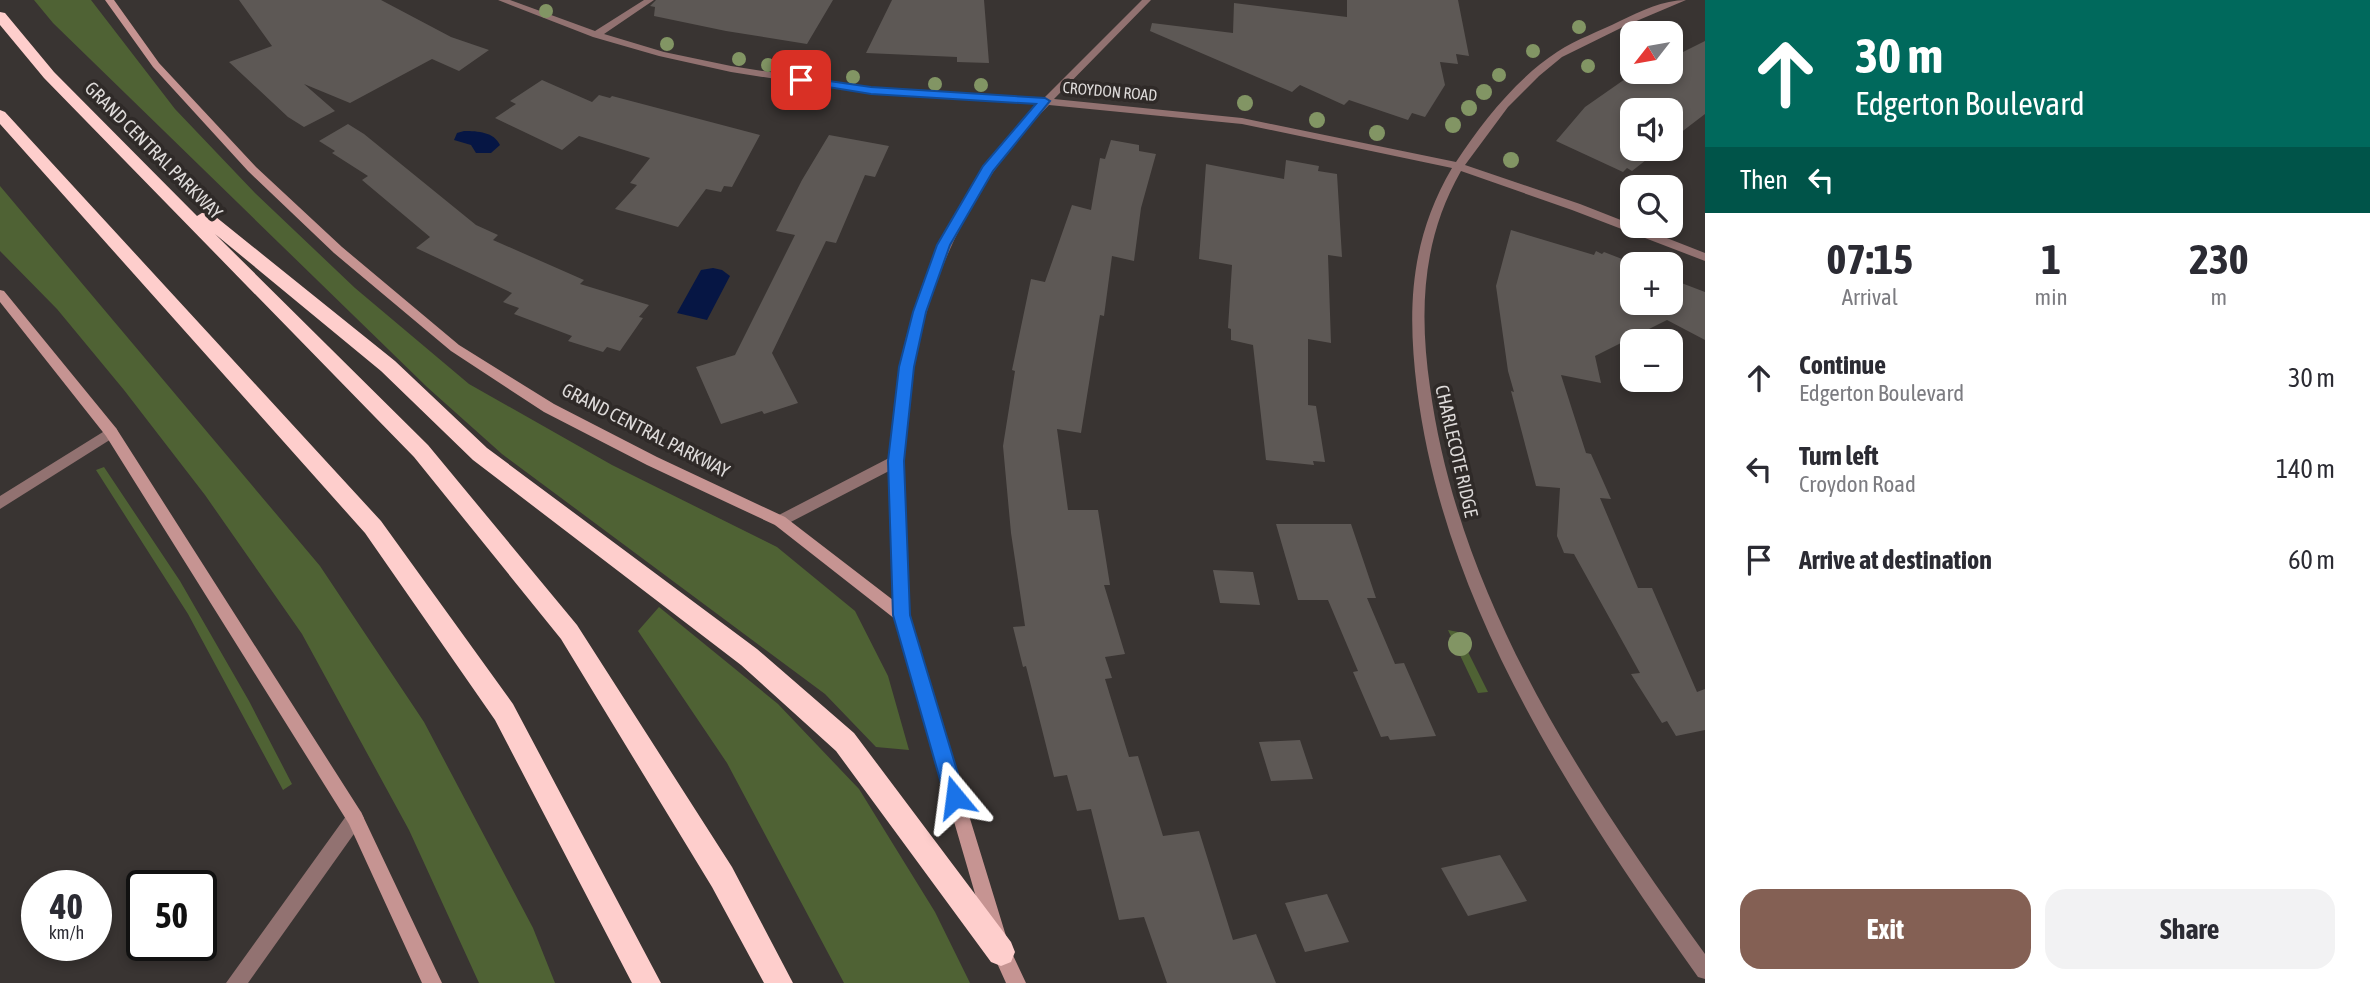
<!DOCTYPE html>
<html lang="en">
<head>
<meta charset="utf-8">
<style>
  body { margin:0; font-family:"Asap Condensed",sans-serif; background:#f2f2f3; color:#2b2b33; height:100vh; display:flex; flex-direction:column; font-size:26px; white-space:nowrap }
  * { box-sizing:border-box; margin:0 }
  p { font-size:23px; color:#7c7c81 }
  .icon { flex:none; width:38px; height:38px; fill:none; stroke:currentColor; stroke-width:2; stroke-linecap:round; stroke-linejoin:round }
  .map { position:relative; flex:1; overflow:hidden }
  .side { display:flex; flex-direction:column; background:#fff; width:665px }
  .side>* { flex:none }
  .guide { background:#00695c; color:#fff; overflow:hidden }
  .needle { width:46px; rotate:239deg }
  .tools { position:absolute; left:1620px; top:21px; display:grid; gap:14px }
  .tools a { display:grid; place-items:center; width:63px; height:63px; border-radius:14px; background:#fff; box-shadow:0 4px 10px #0003; font-size:35px }
  .speed { position:absolute; left:21px; top:870px; display:flex; gap:14px; font-size:35px; font-weight:700; text-align:center }
  .speed>* { display:grid; place-content:center; width:91px; height:91px; border-radius:50%; background:#fff; box-shadow:0 4px 10px #0003; line-height:1 }
  .speed small { font-size:18px; font-weight:400 }
  .speed .limit { border:4px solid #111; border-radius:10px; background:#fff; color:#111 }
  .pin { position:absolute; display:grid; place-items:center; width:60px; height:60px; color:#fff; margin:-30px; border-radius:14px; box-shadow:0 4px 10px #0006 }
  .me { position:absolute; width:77px; margin:-38px; rotate:344deg; stroke-linejoin:round; filter:drop-shadow(0 0 5px #0008) }
  .turn { display:flex; align-items:center; gap:24px; height:147px; padding:0 35px; font-size:32px }
  .turn .icon { width:91px; height:91px; stroke-width:2.5 }
  .turn b { display:block; font-size:49px; line-height:60px }
  .then { display:flex; align-items:center; height:66px; padding:0 35px; background:#0003; gap:14px; font-size:26px }
  .eta { display:flex; justify-content:space-evenly; align-items:center; height:119px; text-align:center }
  .eta b { font-size:42px; font-weight:700; line-height:49px }
  .cta { display:flex; gap:14px; margin-top:auto; padding:14px 35px }
  .cta a { flex:1; height:80px; border-radius:21px; background:#846054; color:#fff; font-size:28px; font-weight:700; line-height:80px; text-align:center }
  .cta a+a { background:#f2f2f3; color:#2b2b33 }
  ul { padding:0; list-style:none }
  li { display:flex; align-items:center; gap:21px; height:91px; padding:0 35px }
  li div { flex:1 }
  li b { display:block; font-size:26px }
  li em { font-style:normal }
  main { display:flex; flex:1; min-height:0 }
  .map>svg:first-child { display:block }
  .green { fill:#4f6234 }
  .water { fill:#061644 }
  .building { fill:#5d5855 }
  .lines { fill:none; stroke-linecap:round; stroke-linejoin:round }
  .street { fill:#927271; fill-rule:evenodd }
  .secondary { fill:#c69492; fill-rule:evenodd }
  .highway { fill:#fececc; fill-rule:evenodd }
  .tree { fill:#829564 }
  .route { fill:#1a73e8; stroke:#114b97; stroke-width:2 }
  .labels { text-anchor:middle; stroke-width:7; stroke-linejoin:round; paint-order:stroke }
  .far-street-label { font-size:16px; fill:#dddad9; stroke:#2f2a28 }
  .street-label { font-size:19px; fill:#dddad9; stroke:#2f2a28 }
</style>
</head>
<body>
<main>
<div class="map">
<svg width="1705" height="983" viewBox="0 0 1705 983">
  <rect width="100%" height="100%" fill="#393432"/>
  <!-- green -->
  <path class="green" d="M34,0H91L175,109L255,193L355,288L469,384L612,465L777,547L855,611L888,676L909,750L876,747L825,694L502,454L427,387L53,23Z
    M0,186L320,566L424,722L533,928L555,983H479L409,830L302,634L205,495L124,390L57,309L0,251Z
    M104,467L180,581L249,701L292,784L283,790L188,614L96,470Z
    M659,607L778,704L859,789L935,912L970,983H844L727,763L638,631Z
    M1448,630L1458,632L1488,692L1478,693Z"/>
  <!-- water -->
  <path class="water" d="M464,131C478,131 494,132 500,145L491,153H476L471,145L454,140L457,133Z
    M713,268L722,270L730,276L707,320L677,313L701,270Z"/>
  <!-- building -->
  <path class="building" d="M239,0H381L451,37L489,50L459,71L432,59L350,103L304,84L335,111L304,127L288,117L229,62L272,46Z
    M656,0H833L807,44L726,31L654,16L655,7L650,6Z
    M892,0H984L989,63L957,62V57L866,53Z
    M1347,0H1458L1469,56L1456,54L1458,64L1440,62L1445,85L1425,117L1412,113L1408,120L1349,100L1344,105L1300,85L1292,92L1150,31L1152,23L1233,33L1234,3L1347,17Z
    M1705,41V114L1671,140V110H1633V149H1660L1632,171L1627,168L1623,172L1556,141L1585,107L1628,77L1642,72H1671V58Z
    M542,80L592,102L599,95L610,98L612,96L760,135L732,187L724,186L721,192L706,189L678,227L615,209L637,185L630,183L650,158L579,136L562,150L495,118L516,104L510,101Z
    M348,124L364,134L476,225L498,235L493,240L584,280L580,284L649,305L639,317L643,318L620,351L607,347L603,352L568,341L572,336L514,314L519,308L503,302L512,293L416,248L430,237L362,180L368,176L332,153L335,151L319,141Z
    M829,135L889,146L875,177L865,175L836,243L826,241L772,353L798,403L764,414L762,411L721,424L696,367L735,355L795,235L776,231L802,180Z
    M1111,140L1139,145V151L1156,154L1141,208L1134,261L1112,256L1104,316L1100,315L1081,433L1057,429L1068,510H1098L1110,585H1104L1125,654L1105,657L1112,678L1105,679L1129,757L1138,756L1163,836L1199,831L1233,940L1256,934L1276,983H1167L1144,917L1119,920L1091,809L1077,811L1067,775L1054,777L1026,666L1023,667L1013,627L1025,626L1011,533L1003,446L1015,371L1012,370L1031,279L1045,282L1072,205L1091,210L1100,158L1105,159Z
    M1286,160L1319,166L1318,171L1337,174L1342,257L1328,255L1331,343L1308,339V405L1316,406L1325,462L1313,461L1314,465L1266,460L1253,345L1231,340V329L1228,328L1232,265L1199,259L1206,164L1284,179Z
    M1511,230L1594,255L1596,251L1602,254L1604,252L1635,264L1633,303H1671V279L1705,292V340L1667,320L1595,356L1601,383L1561,375L1586,453L1591,454L1611,499L1600,498L1638,588H1652L1697,692L1705,689V730L1676,736L1667,721L1662,723L1631,674L1640,673L1574,554L1564,553L1557,536L1560,488L1536,486L1511,391L1514,392L1508,371L1496,286Z
    M1276,524H1351L1376,598H1367L1395,664L1404,663L1436,736L1390,740L1388,736L1381,737L1353,672L1358,671L1328,600H1298Z
    M1213,570L1253,572L1260,605L1220,603Z
    M1300,740L1313,779L1271,781L1259,742Z
    M1500,855L1527,901L1468,916L1441,868Z
    M1327,894L1349,942L1305,952L1285,903Z"/>
  <g class="lines">
    <!-- street -->
    <path class="street" d="M498,0H510L595,31L644,0H654L604,34L664,52L731,66L871,88L1044,98L1142,0H1151L1054,99L1242,118L1456,162C1483,121 1516,79 1557,52C1577,39 1600,31 1620,21C1641,11 1663,0 1686,0L1627,25L1562,57L1539,76L1508,107L1465,165L1580,204L1705,253V261L1572,210L1461,171C1422,239 1419,311 1430,387C1459,600 1582,783 1705,954V979L1698,977C1573,800 1445,609 1417,389C1407,308 1410,240 1452,168L1242,124L1049,105C953,202 908,325 903,461C901,512 907,564 909,615L906,620L901,622L896,620L893,615L889,471L785,525L780,527L775,525L773,521L775,517L889,458C893,428 894,397 900,367C917,269 968,174 1038,104L871,94L731,72L659,56L593,37Z
      M111,427L116,428L118,432L116,436L0,509V496Z
      M355,809L361,812L364,818L361,824L248,983H226L349,812Z"/>
    <!-- secondary -->
    <path class="secondary" d="M105,0H114L159,63L256,167L342,247L459,345L554,404L657,457L785,517L906,610L1010,949L1026,983H1006L992,952L895,619L775,525L647,465L544,412L451,351L334,253L248,171L153,67Z
      M0,290L4,291L116,428L361,812L442,983H422L349,824L106,436L0,302Z"/>
    <!-- highway -->
    <path class="highway" d="M0,12L5,13L54,72L197,216L205,211L211,213L395,361L487,448L757,649L854,733L1011,942L1015,952L1011,962L1001,966L991,962L836,751L741,665L473,460L381,371L215,234L428,445L577,625L732,867L793,983H764L712,887L561,639L414,457L44,78L0,25Z
      M0,110L5,112L381,521L513,704L661,983H632L495,720L365,533L0,124Z"/>
  </g>
  <!-- trees -->
  <g class="tree">
    <circle cx="546" cy="11" r="7"/>
    <circle cx="1579" cy="27" r="7"/>
    <circle cx="667" cy="44" r="7"/>
    <circle cx="1533" cy="51" r="7"/>
    <circle cx="739" cy="59" r="7"/>
    <circle cx="768" cy="65" r="7"/>
    <circle cx="1588" cy="66" r="7"/>
    <circle cx="1499" cy="75" r="7"/>
    <circle cx="853" cy="77" r="7"/>
    <circle cx="935" cy="84" r="7"/>
    <circle cx="981" cy="85" r="7"/>
    <circle cx="1484" cy="92" r="8"/>
    <circle cx="1245" cy="103" r="8"/>
    <circle cx="1469" cy="108" r="8"/>
    <circle cx="1317" cy="120" r="8"/>
    <circle cx="1453" cy="125" r="8"/>
    <circle cx="1377" cy="133" r="8"/>
    <circle cx="1511" cy="160" r="8"/>
    <circle cx="1460" cy="644" r="12"/>
  </g>
  <!-- route -->
  <path class="route" d="M801,77L871,87L1045,98L1050,101L993,171L950,245L926,312L914,367L904,461L910,615L965,797L962,803L955,806L948,803L945,797L893,615L888,461L899,367L913,312L937,245L983,166L1036,104L871,94L797,82V78Z"/>
  <g class="labels">
    <!-- far-street labels -->
    <g class="far-street-label">
      <text transform="translate(1110 91) rotate(5)" y="6">CROYDON ROAD</text>
    </g>
    <!-- street labels -->
    <g class="street-label">
      <text transform="translate(154 150) rotate(45)" y="7">GRAND CENTRAL PARKWAY</text>
      <text transform="translate(646 430) rotate(27)" y="7">GRAND CENTRAL PARKWAY</text>
      <text transform="translate(1457 451) rotate(77)" y="7">CHARLECOTE RIDGE</text>
    </g>
  </g>
</svg>
<div class="tools">
<a><svg class="needle" viewBox="-14 -14 28 28"><path d="M0-13l5 13h-10z" fill="#e53935"/><path d="M0 13l5-13h-10z" fill="#7c7c81"/></svg></a>
<a><svg class="icon" aria-label="sound" viewBox="0 0 24 24"><path d="M4 9h4l5-4v14l-5-4H4zM17 9q2 3 0 6"/></svg></a>
<a><svg class="icon" aria-label="search" viewBox="0 0 24 24"><circle cx="10" cy="10" r="6"/><path d="M15 15l6 6"/></svg></a>
<a>+</a>
<a>−</a>
</div>
<div class="speed"><div>40<small>km/h</small></div><div class="limit">50</div></div>
<div class="pin" style="left:801px;top:80px;background:#d93025"><svg class="icon" aria-label="arrive" viewBox="0 0 24 24"><path d="M6 21V4h12l-3 4 3 4H6"/></svg></div>
<svg class="me" style="left:955px;top:797px" viewBox="-20 -20 40 40"><path d="M0-17L14 15 0 8-14 15z" fill="#1a73e8" stroke="#fff" stroke-width="4"/></svg>
</div>
<section class="side">
<div class="guide">
<div class="turn"><svg class="icon" aria-label="ahead" viewBox="0 0 24 24"><path d="M12 20V5M6 11l6-6 6 6"/></svg><div><b>30 m</b>Edgerton Boulevard</div></div>
<div class="then">Then<svg class="icon" aria-label="left" viewBox="0 0 24 24"><path d="M17 20v-9H6M10 6l-5 5 5 5"/></svg></div>
</div>
<div class="eta">
<div><b>07:15</b><p>Arrival</p></div>
<div><b>1</b><p>min</p></div>
<div><b>230</b><p>m</p></div>
</div>
<ul>
<li><svg class="icon" aria-label="ahead" viewBox="0 0 24 24"><path d="M12 20V5M6 11l6-6 6 6"/></svg><div><b>Continue</b><p>Edgerton Boulevard</p></div><em>30 m</em></li>
<li><svg class="icon" aria-label="left" viewBox="0 0 24 24"><path d="M17 20v-9H6M10 6l-5 5 5 5"/></svg><div><b>Turn left</b><p>Croydon Road</p></div><em>140 m</em></li>
<li><svg class="icon" aria-label="arrive" viewBox="0 0 24 24"><path d="M6 21V4h12l-3 4 3 4H6"/></svg><div><b>Arrive at destination</b></div><em>60 m</em></li>
</ul>
<div class="cta"><a>Exit</a><a>Share</a></div>
</section>
</main>
</body>
</html>
